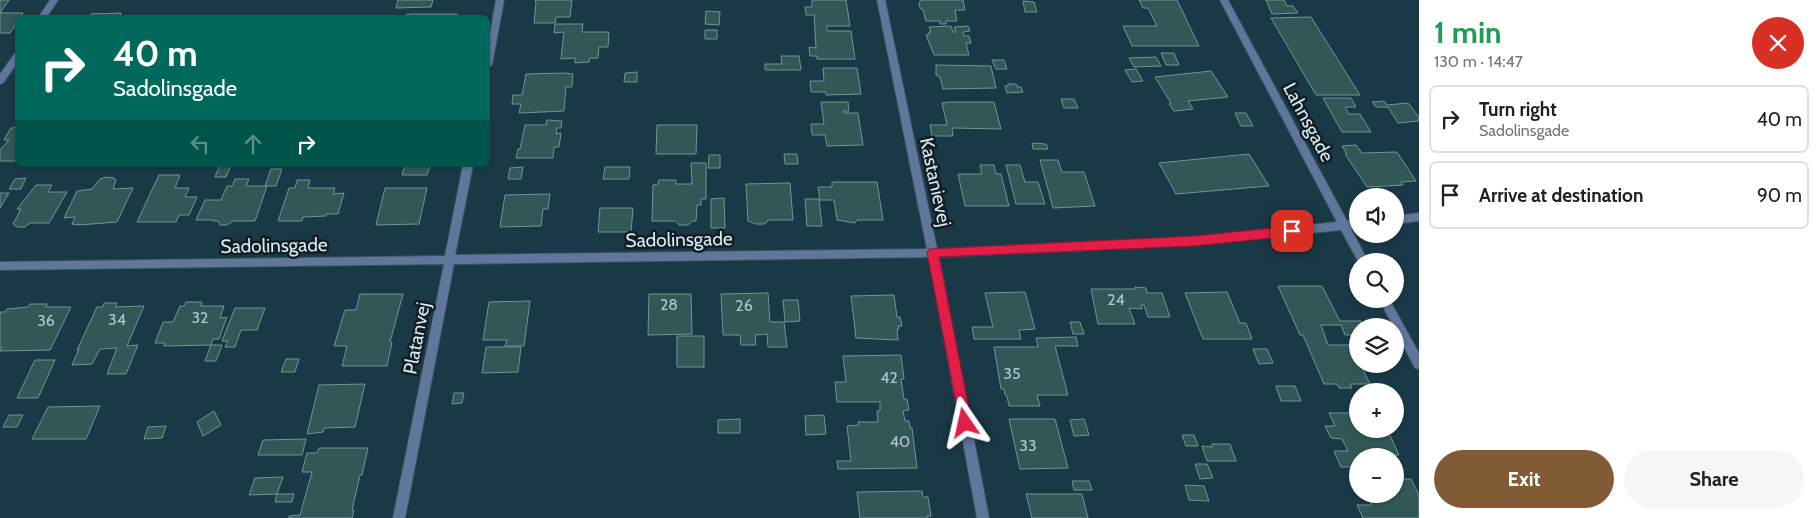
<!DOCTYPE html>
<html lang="en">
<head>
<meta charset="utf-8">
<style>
  body { margin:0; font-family:Cabin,sans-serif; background:#f6f6f6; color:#202124; height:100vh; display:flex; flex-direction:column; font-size:19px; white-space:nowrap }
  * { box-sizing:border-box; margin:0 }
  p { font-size:16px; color:#757577 }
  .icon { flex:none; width:28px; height:28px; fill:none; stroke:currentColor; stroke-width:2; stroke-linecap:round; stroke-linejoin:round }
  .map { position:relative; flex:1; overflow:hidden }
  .details { display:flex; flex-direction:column; background:#fff; width:400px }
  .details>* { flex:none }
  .guide { position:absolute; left:15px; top:15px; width:475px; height:152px; border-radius:8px; box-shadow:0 1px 4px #0004; background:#00695c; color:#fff; overflow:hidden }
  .tools { position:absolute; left:1349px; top:188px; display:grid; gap:10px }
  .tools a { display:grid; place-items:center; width:55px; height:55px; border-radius:50%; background:#fff; box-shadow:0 1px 4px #0004; font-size:25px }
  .pin { position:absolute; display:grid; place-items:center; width:42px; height:42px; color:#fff; margin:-21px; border-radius:10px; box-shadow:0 2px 8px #0006 }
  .me { position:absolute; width:55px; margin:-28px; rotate:349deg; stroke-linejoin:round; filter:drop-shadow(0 0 4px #0008) }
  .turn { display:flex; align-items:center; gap:18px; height:105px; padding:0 15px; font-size:22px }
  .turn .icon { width:65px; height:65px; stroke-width:2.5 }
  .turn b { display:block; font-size:35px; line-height:42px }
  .lanes { display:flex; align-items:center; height:48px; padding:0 15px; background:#0003; justify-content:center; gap:25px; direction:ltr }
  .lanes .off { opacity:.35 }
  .round { display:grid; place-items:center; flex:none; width:52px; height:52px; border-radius:26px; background:#f6f6f6 }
  .headline { display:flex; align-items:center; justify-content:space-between; height:85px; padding:0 15px }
  h1 { font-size:30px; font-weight:700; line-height:38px; color:#1e9e55 }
  .primary-button { display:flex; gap:10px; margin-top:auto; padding:10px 15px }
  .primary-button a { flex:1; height:58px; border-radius:30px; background:#815b35; color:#fff; font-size:20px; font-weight:700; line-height:58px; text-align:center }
  .primary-button a+a { background:#f6f6f6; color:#202124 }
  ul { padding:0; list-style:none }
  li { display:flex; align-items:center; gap:15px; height:68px; margin:0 10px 8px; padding:0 5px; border:2px solid #e0e0e0; border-radius:8px }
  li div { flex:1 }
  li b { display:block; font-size:19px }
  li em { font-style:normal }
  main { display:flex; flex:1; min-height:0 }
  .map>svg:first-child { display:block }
  .building { fill:#315756; stroke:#6f9796 }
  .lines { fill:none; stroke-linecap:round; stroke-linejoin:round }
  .minor-casing { stroke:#395562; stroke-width:2 }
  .minor { fill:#60769a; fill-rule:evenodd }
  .route { fill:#e11d48; stroke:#92132f }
  .labels { text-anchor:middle; stroke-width:5; stroke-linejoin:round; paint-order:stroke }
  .number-label { font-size:16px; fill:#afc6cc }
  .street-label { font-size:19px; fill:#d9ebf3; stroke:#111e24 }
</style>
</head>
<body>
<main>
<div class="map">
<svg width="1419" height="518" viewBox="0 0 1419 518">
  <rect width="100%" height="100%" fill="#1a3946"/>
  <!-- building -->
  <path class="building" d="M0,0H9L0,13H23L20,18H18V21L10,33H0Z
    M398,0H433L431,7L396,8Z
    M535,0H572L570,17H556L555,23H534L536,3Z
    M812,0H846L850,26H827V31H851L855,59H817V56H810L809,47L816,48L814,15H806L805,7H812Z
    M921,0H963L965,10H955L957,21H946V24H940V21H926L923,10L920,8L919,3Z
    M1139,0H1177L1199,46H1132L1123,26H1157L1148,8H1143Z
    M1266,0H1284L1287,6H1293L1298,13L1272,14Z
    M1023,1L1034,2L1037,12H1025Z
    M706,11L720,12L719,25L705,24Z
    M121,13L119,18H79L89,17L91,14Z
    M407,14H457L456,18H406Z
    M1311,17L1360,95H1316L1271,18Z
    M555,24H583L582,32H609L608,47H599L598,58H590L589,62L575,63V58L561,59L564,32L554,33Z
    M951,26L953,32H956L954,27L968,26L970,31L963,32L964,36H969L971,43H966L969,55H934L926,35L929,34V32H931L929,27Z
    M705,30H717V39H705Z
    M1161,53H1174L1179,65H1166Z
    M781,56H799L801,70H765V64H782Z
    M1156,57L1161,66L1134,67L1129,58Z
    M992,60H1004L1007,69H996Z
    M936,65L991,66L996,88L943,89L940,77L936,75Z
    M823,68H857L861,94L826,95V92H811L810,81H824Z
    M1136,69L1143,81L1132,82L1125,70Z
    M1211,71L1228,97L1188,101L1193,109L1174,111L1169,104L1171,103L1155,77Z
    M637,72V82H624L625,73Z
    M564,73L573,74L572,87H566L564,111L519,113L521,104H512L513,95H522L526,74Z
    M1008,84H1016L1017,87H1021L1023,92L1007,93L1005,86H1008Z
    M1323,98H1351L1356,107H1345L1349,114H1360L1371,132H1342Z
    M1061,99H1074L1078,108H1064Z
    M1384,101L1387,105L1408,103L1419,117V121L1398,123L1388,107H1376L1372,102Z
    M821,102H848L849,111H843L844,113H858L863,145L827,146L825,135H812L811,124H824Z
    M950,102H994L1001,129L952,128L953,136H932L930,125H947L942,103Z
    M1235,113H1246L1253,126H1241Z
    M547,120L562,121L561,128H557L556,134L561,133L559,147H554L553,158H516L518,149H520L525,125H546Z
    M18,123V161H0V150L9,140H4L11,128H14Z
    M657,125H697L696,154H656Z
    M1032,143L1046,144L1048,149H1033Z
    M1356,145L1362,153L1397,152L1416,181L1401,182L1403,185L1367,187L1345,154H1347L1342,146Z
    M784,154H797L798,164H785Z
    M1249,154L1269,186L1176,194L1159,163Z
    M709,155H720V168H708Z
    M1040,160H1058L1062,172H1084L1095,206L1053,208Z
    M691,163H706V199H701V205H697L696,221H692L688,225H679L676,221H652L653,185L658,184L659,180H676V184H692Z
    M220,165H231L226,177H215Z
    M405,165H430L427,175H402Z
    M980,165H994L996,174H1001L1009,206H965L958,174H982Z
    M1006,165H1020L1025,182H1038L1045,204H1016Z
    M523,167L521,179H508L510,168Z
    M605,167H630L629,179H603Z
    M271,169H282L276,186H265Z
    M159,175H180L175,188H189L185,197H197L189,215H179L176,222H137Z
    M106,177L114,178L116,180L113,189L133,188L117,222L79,225L72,224L75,217L64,218L77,191L92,189L100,179Z
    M26,178L21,189H9L15,179Z
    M235,179H249L246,186H267L255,221H233L227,225H220L218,221H213L214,220H196L205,200H221L227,186H232Z
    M297,180H310L308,188H335L333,194L344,193L338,214H326V216L303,217L302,221H278L289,188H295Z
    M832,182H877L883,220H857L855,223L837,220L834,200H820L818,187H832Z
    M790,183L793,220H768L765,224H756L748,221L746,184Z
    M36,185H52L48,192H67L49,223H30L25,227H17L13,224L21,209H17Z
    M385,188H427L419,224L376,225Z
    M0,193H9L0,208Z
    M550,194L548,209H543L541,226L500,227L505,195Z
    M724,198L725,228H711V199Z
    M805,199H819L822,226H807Z
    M600,208H633L631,232H598Z
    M1278,286H1322L1340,321H1361L1363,326H1358V335H1345L1341,325H1321L1328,345H1351L1358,359V364H1360L1370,384H1350L1352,388H1339L1337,384H1324L1303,335H1300Z
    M1135,287L1146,288L1147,293H1162L1170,317H1148L1144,305H1141L1142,309L1129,308L1135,324H1098L1091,289H1136Z
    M1025,292L1035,329L1019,330L1021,339H974L972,327H993L985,293Z
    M1227,292L1240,323H1246L1252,339H1203L1185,293Z
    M768,293L770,322H784L787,347H768L767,334L755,335L756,345H741L740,335H723L721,294Z
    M360,294H403L390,342H392L387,366H342L347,346H334L345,310H356Z
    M649,294H691L692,334L648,335Z
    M894,295L897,317H900L902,326H898L899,329H897L898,340L856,338L851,296Z
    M783,300H798L800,321L785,322Z
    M530,301L524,346H505L507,340H483L489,302Z
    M186,302H202L201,306H224L220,318L227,317L219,339H213L211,345L164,346L165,343H155L163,322H173L180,306H184Z
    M104,303H117L115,307L144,306L127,346L138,345L126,374H107L117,348L100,349L92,364L72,365L79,349L77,350L97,307H103Z
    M30,304H47L46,307H71L50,350L0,351L2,347H0V312H5L7,309L28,307Z
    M235,308H265L257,330H241L235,347H225L228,341H222Z
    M1070,322H1080L1084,334H1073Z
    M677,336H704V367H677Z
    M1076,337L1078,346H1055L1068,395H1037L1040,406H1009L1007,396L1005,395L1004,389H1001L994,347H1038L1036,338Z
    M211,345H222L216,361H205Z
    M486,347H521L518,372L482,373Z
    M1253,349H1267L1273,363L1259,364Z
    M901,355L904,379H901L904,399H907L909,410L903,411L905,421H909L910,428H912L917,468L838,469L837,461H851L847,426L859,425L858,422H878L877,411H880V402H837L835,382H846L843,356Z
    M286,359H299L295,372H281Z
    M35,360H55L38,398H17Z
    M365,384L355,427L324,428L323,432L307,434L319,385Z
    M1276,386H1295L1301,401H1281Z
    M454,393H464L462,403L452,404Z
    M100,406L86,439H32L48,407Z
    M214,411L221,425L203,436L197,422Z
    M1329,413H1358V429H1387L1399,455L1358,456V467H1341L1334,451H1348L1342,439L1331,438L1325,426H1335Z
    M9,415H23L17,427H3Z
    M824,415L826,434L806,435L805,416Z
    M740,419V433H718V420Z
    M1009,419H1055L1068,468L1020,469Z
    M1084,419L1089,435L1074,436L1070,420Z
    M166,426L162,438L144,439L148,427Z
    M1182,435H1194L1198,446H1186Z
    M306,439L302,455H258L263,440Z
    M1212,444H1230L1236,461H1207L1202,446L1212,447Z
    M319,448H368L362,475H360L352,510H354L352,518H289V516L300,515L312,472H302L307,453H317Z
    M1195,464H1207L1213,478L1200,479Z
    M283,477L277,494L249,495L255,478Z
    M1395,479H1411L1419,495V518H1363L1357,505H1372L1366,494H1395Z
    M1072,481H1089L1092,490H1074Z
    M1185,485L1204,486L1209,501L1189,500Z
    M922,491L923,497H928L931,516H927V518H860L857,492Z
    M277,494H294L292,502H275Z
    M1026,494H1082L1088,518H1032Z"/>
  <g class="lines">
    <!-- minor casing -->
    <g class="minor-casing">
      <path id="minor" d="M50,0H58L46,18H38Z
        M496,0H504L492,65L488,68V45Z
        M877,0H885L937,249L1194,237L1337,222L1220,0H1228L1347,221L1358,220V228L1351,229L1368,261H1358L1341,230L1194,245L939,257L989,518H977L929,257L454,264L405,518H393L444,264L0,270V262L445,256L463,165H473L455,255L927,249Z
        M18,52V62L3,83L0,84V74L15,53Z
        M1419,213V221L1395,224V216Z
        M1379,299H1389L1419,353V369L1415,368L1395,330V326H1393Z"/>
    </g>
    <!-- minor -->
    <use href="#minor" class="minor"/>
  </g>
  <!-- route -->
  <path class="route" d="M1292,226L1297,231L1292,236L1194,246L939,257L972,423L970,428L965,429L961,428L927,253L929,249L1194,236Z"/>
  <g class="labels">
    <!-- number labels -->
    <g class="number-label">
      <text x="1116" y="305">24</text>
      <text x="669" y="310">28</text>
      <text x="744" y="311">26</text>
      <text x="200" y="323">32</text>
      <text x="117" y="325">34</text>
      <text x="46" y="326">36</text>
      <text x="1012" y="379">35</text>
      <text x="889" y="383">42</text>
      <text x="900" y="447">40</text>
      <text x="1028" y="451">33</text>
    </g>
    <!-- street labels -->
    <g class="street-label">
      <text transform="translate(1309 122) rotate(62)" y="7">Lahnsgade</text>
      <text transform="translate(936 182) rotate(78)" y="7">Kastanievej</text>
      <text transform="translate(679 239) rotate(-1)" y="7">Sadolinsgade</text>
      <text transform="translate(274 245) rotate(-1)" y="7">Sadolinsgade</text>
      <text transform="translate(416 338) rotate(-79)" y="7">Platanvej</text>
    </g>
  </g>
</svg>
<div class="tools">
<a><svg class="icon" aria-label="sound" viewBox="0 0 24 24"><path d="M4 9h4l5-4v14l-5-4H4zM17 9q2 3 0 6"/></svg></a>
<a><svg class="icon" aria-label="search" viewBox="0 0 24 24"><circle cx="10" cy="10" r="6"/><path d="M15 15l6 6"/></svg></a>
<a><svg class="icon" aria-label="layers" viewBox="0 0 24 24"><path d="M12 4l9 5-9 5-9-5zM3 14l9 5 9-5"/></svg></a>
<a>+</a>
<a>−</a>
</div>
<div class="pin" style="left:1292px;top:231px;background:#d93025"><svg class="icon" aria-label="arrive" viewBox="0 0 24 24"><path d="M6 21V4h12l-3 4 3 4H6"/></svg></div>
<svg class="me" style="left:965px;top:423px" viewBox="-20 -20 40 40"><path d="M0-17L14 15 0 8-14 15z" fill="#e11d48" stroke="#fff" stroke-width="4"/></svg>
<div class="guide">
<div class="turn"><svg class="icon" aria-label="right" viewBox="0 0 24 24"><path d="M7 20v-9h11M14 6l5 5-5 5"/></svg><div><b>40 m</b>Sadolinsgade</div></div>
<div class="lanes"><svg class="icon off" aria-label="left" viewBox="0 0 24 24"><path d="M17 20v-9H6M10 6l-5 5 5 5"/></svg><svg class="icon off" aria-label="ahead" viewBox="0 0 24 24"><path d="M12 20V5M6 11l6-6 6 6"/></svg><svg class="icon" aria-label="right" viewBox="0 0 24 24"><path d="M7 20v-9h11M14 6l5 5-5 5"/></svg></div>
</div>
</div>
<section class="details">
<div class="headline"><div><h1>1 min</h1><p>130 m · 14:47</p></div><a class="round" style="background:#d93025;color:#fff"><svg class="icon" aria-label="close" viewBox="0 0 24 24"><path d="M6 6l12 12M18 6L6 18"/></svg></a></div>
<ul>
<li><svg class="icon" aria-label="right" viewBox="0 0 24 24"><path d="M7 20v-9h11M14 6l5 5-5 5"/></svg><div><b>Turn right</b><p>Sadolinsgade</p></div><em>40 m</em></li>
<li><svg class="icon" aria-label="arrive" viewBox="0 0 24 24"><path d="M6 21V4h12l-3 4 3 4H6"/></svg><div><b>Arrive at destination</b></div><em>90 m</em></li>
</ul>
<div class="primary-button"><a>Exit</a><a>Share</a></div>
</section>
</main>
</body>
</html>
